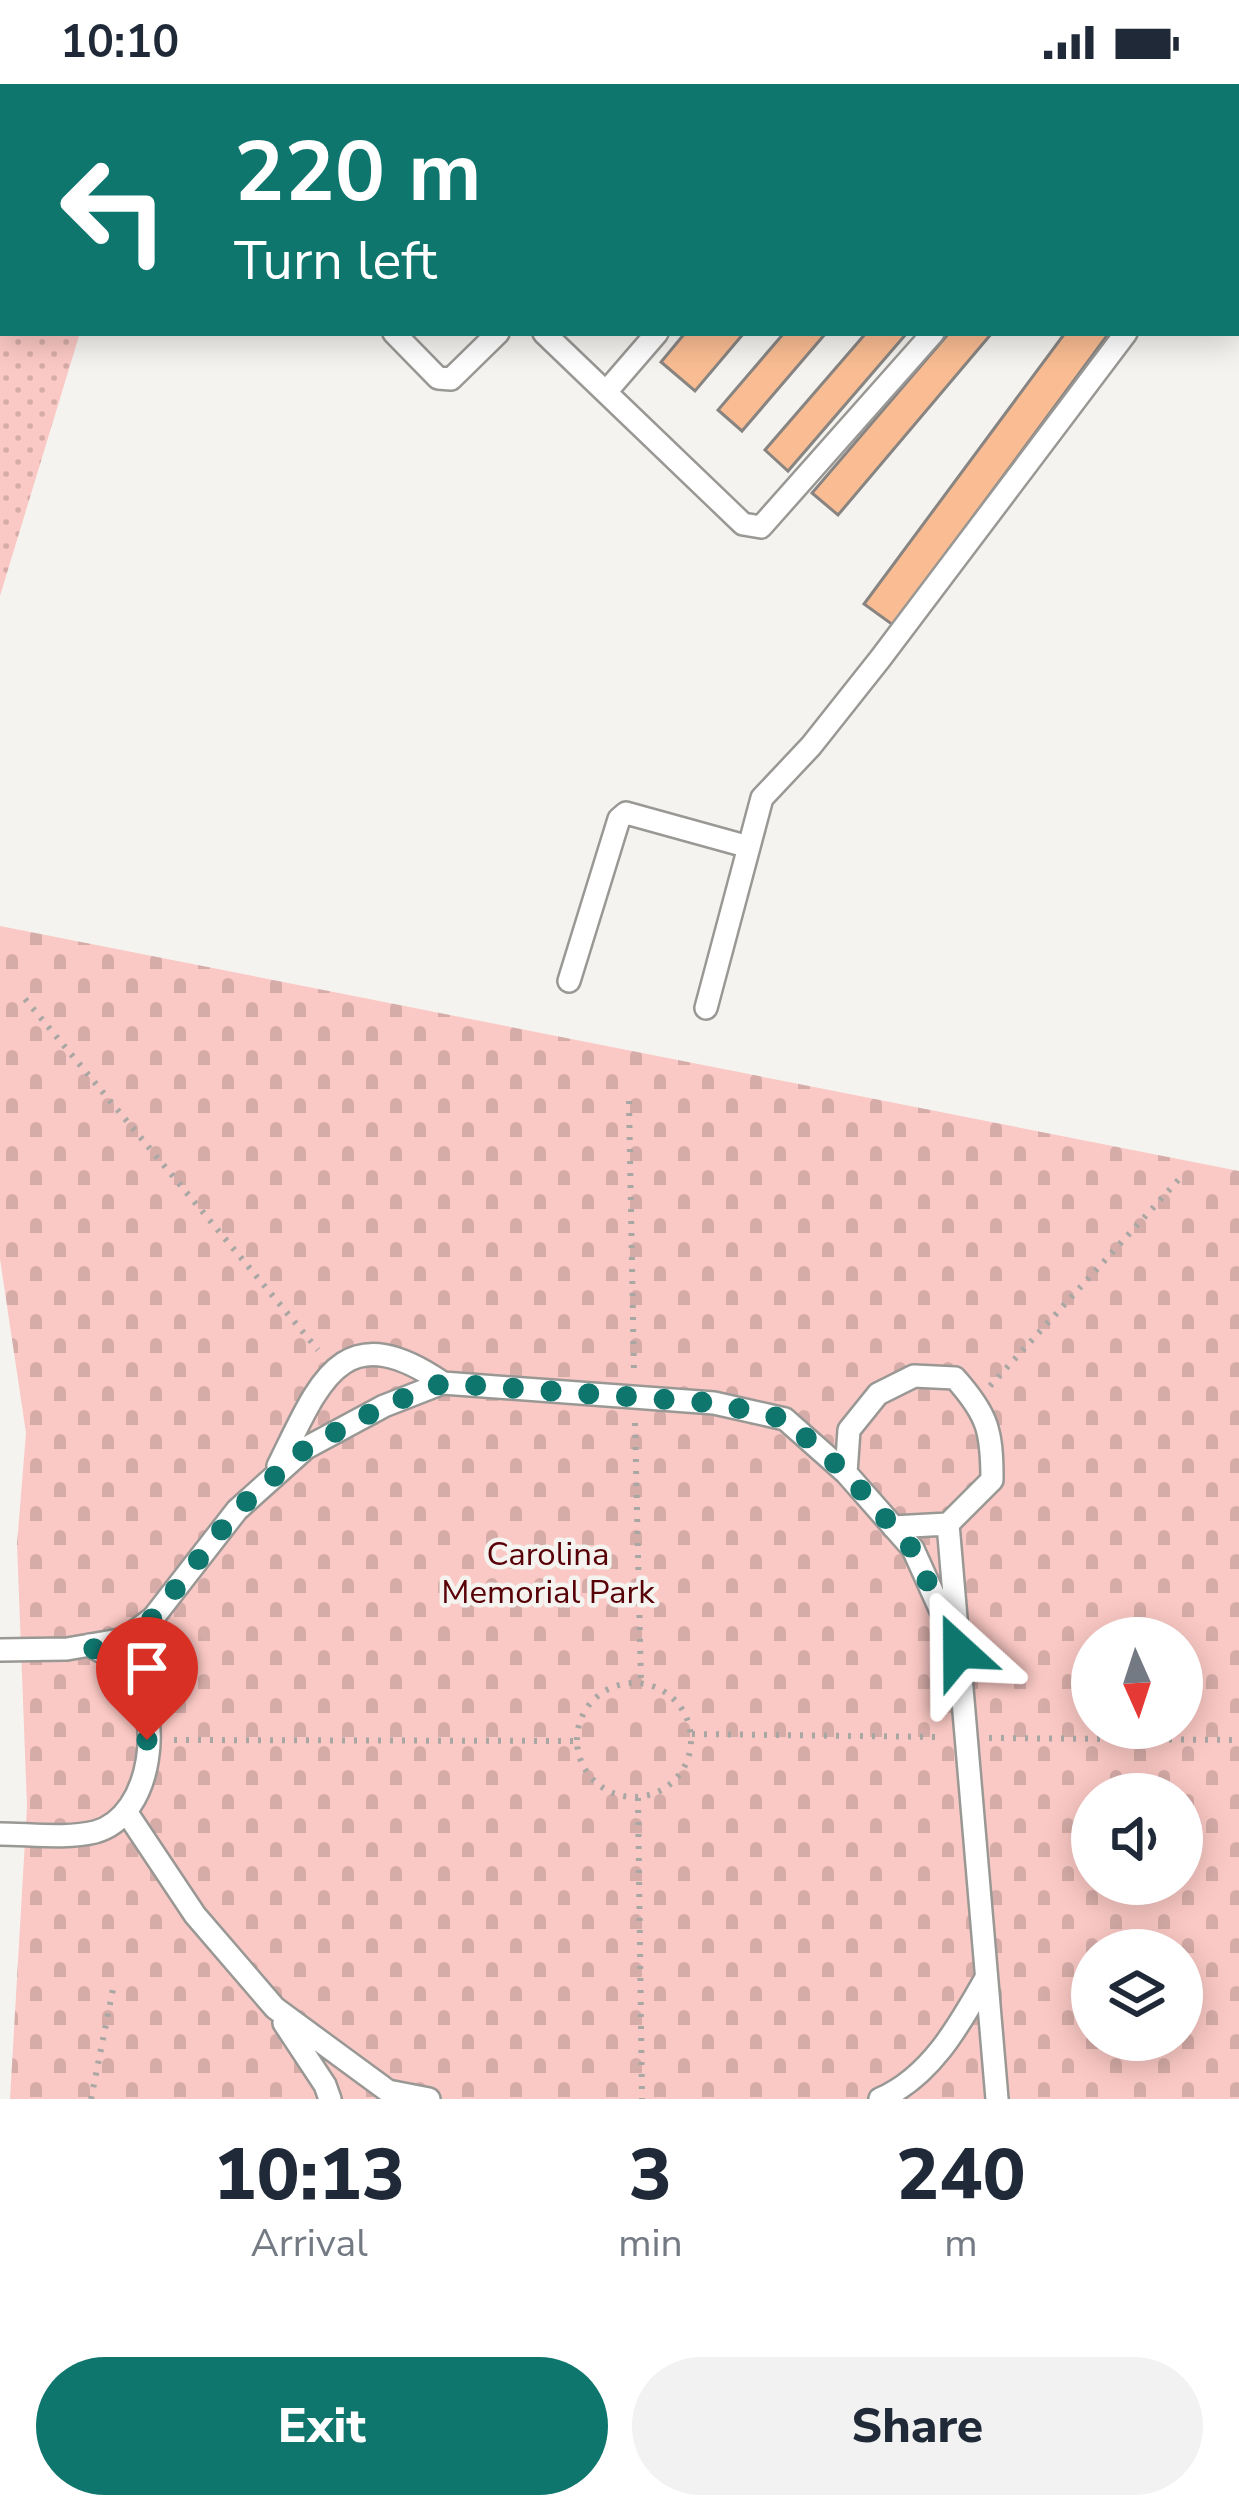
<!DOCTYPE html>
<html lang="en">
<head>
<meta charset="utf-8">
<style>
  body { margin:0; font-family:"Nunito Sans",sans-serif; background:#f2f2f3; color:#1f2937; height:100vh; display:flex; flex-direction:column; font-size:45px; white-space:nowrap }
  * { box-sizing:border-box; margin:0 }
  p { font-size:39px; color:#747a83 }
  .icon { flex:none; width:66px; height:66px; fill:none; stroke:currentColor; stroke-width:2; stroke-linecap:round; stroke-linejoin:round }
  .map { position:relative; height:2015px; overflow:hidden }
  .details { display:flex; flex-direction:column; background:#fff; flex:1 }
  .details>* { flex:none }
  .hud { position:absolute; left:0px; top:0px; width:1239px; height:252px; box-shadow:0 6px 30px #0003; background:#0f766e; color:#fff; overflow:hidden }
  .needle { width:78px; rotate:177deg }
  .controls { position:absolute; left:1071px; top:1533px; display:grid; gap:24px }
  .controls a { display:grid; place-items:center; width:132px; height:132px; border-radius:50%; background:#fff; box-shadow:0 6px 30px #0003; font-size:60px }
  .pin { position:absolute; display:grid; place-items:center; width:102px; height:102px; color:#fff; margin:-123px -51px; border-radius:50% 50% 50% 0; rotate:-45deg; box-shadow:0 0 12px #0007 }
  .pin .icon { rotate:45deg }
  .me { position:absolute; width:132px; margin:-66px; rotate:336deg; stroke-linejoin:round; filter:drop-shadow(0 0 9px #0008) }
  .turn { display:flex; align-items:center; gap:42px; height:252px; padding:0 36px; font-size:54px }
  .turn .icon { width:156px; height:156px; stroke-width:2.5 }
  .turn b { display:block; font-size:84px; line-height:102px }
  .eta { display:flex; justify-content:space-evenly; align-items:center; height:204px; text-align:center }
  .eta b { font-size:72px; font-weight:800; line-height:84px }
  .primary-button { display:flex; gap:24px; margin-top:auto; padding:24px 36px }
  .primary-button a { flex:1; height:138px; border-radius:72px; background:#0f766e; color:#fff; font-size:48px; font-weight:800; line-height:138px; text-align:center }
  .primary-button a+a { background:#f2f2f3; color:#1f2937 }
  .status { display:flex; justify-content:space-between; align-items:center; height:84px; padding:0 60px; background:#fff; direction:ltr }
  .status svg { height:33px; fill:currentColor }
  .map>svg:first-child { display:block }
  .grass { fill:url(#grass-dots) }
  .cemetery { fill:url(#cemetery-stones); fill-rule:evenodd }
  .building { fill:#fabd93; stroke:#878482; stroke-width:3 }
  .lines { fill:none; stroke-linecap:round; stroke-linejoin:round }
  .service-casing { stroke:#9a9895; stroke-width:26 }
  .path { stroke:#a9a7a4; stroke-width:6; stroke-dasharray:3 9; stroke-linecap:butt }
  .service { stroke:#fff; stroke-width:21 }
  .route { stroke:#0f766e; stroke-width:21; stroke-dasharray:0 37.8 }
  .labels { text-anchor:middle; stroke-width:9; stroke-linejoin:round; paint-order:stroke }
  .park-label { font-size:33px; fill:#580007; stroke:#f5f3ef }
</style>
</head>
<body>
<div class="status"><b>10:10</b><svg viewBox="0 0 49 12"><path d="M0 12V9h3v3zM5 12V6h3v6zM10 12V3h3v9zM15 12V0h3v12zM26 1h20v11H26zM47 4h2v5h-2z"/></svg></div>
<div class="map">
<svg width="1239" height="2015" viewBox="0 0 1239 2015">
  <defs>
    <pattern id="grass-dots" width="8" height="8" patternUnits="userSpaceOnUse" patternTransform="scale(3)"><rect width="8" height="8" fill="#fbc9c5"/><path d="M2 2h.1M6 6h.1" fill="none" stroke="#d6aca8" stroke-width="1.8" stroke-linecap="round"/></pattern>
    <pattern id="cemetery-stones" width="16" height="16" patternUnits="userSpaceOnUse" patternTransform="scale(3)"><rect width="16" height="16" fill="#fbc9c5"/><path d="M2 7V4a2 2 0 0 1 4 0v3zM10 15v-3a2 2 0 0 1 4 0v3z" fill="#d6aca8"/></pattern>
  </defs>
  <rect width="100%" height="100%" fill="#f5f3ef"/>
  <!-- grass -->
  <path class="grass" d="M0,0H163L3,3V249L79,252L0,512Z"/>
  <!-- cemetery -->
  <path class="cemetery" d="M0,842L1239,1087V2015H10L27,1722L17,1460L26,1349L0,1175ZM1092,1554H1182V1644H1092ZM1092,1710H1182V1800H1092ZM1092,1866H1182V1956H1092Z"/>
  <!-- building -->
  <path class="building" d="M685,249H744L695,307L661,278Z
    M784,249H826L742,347L718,326Z
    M866,249H907L788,387L765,366Z
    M949,249H992L838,431L812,409Z
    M1065,249H1109L893,541L864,520Z"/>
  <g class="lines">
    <!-- service casing -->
    <g class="service-casing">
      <path id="service" d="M524,3L527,0
        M718,3L720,0
        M869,3L872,0
        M1152,3L1154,0
        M1236,104L1239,100
        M394,249L438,294L451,295L498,249
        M544,249L743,440L761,443L933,249
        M606,308L657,249
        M569,897L619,735L626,729L749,763
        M706,924L762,714L811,662L880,575L1126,249
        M278,1382C319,1300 341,1229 443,1299
        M846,1389L849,1346L878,1310L914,1292L955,1294C988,1331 992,1347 992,1396L948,1440L893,1443
        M948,1440L997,2015
        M0,1566L67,1565L125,1555L153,1534L237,1426L306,1364L384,1322L443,1299L714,1319L785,1335L846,1389L913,1465L959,1567
        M127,1729L195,1831L275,1924L388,2007L429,2015
        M0,1750C29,1750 67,1755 95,1748C154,1732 164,1627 129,1586C121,1575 101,1568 89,1561
        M284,1939L325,2001L330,2015
        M880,2015C931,1993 960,1940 986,1894"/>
    </g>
    <!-- path -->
    <path class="path" d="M25,915L318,1266
      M629,1017L634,1290
      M990,1302L1182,1092
      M635,1339L641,1599
      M577 1656a57 57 0 1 1 114 0a57 57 0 1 1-114 0Z
      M692,1650L940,1653
      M989,1654L1239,1656
      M174,1656L577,1657
      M638,1714L642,2015
      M91,2015L113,1905"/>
    <!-- service -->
    <use href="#service" class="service"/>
  </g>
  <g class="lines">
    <!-- route -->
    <path class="route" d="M147,1656C147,1602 135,1588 89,1562L125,1555L153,1534L237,1426L306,1364L384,1322L443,1299L714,1319L785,1335L846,1389L913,1466L959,1567"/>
  </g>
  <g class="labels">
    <!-- park labels -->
    <g class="park-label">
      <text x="548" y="1481">Carolina<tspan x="548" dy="38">Memorial Park</tspan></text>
    </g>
  </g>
</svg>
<div class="controls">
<a><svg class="needle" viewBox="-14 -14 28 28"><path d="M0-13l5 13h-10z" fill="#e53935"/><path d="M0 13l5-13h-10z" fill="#747a83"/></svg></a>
<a><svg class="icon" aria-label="sound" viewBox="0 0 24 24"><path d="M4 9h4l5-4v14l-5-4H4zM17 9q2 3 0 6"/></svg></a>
<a><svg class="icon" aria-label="layers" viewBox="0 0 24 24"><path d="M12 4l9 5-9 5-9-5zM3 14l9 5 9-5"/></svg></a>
</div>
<div class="pin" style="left:147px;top:1656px;background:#d93025"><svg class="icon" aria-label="arrive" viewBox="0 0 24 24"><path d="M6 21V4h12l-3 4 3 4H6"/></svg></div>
<svg class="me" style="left:959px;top:1567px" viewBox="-20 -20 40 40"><path d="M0-17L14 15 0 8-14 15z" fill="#0f766e" stroke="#fff" stroke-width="4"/></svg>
<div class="hud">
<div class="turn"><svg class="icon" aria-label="left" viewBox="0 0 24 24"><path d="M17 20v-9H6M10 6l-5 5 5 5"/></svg><div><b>220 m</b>Turn left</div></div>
</div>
</div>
<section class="details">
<div class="eta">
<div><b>10:13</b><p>Arrival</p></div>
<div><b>3</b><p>min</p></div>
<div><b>240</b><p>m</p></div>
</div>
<div class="primary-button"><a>Exit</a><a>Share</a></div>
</section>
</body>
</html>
